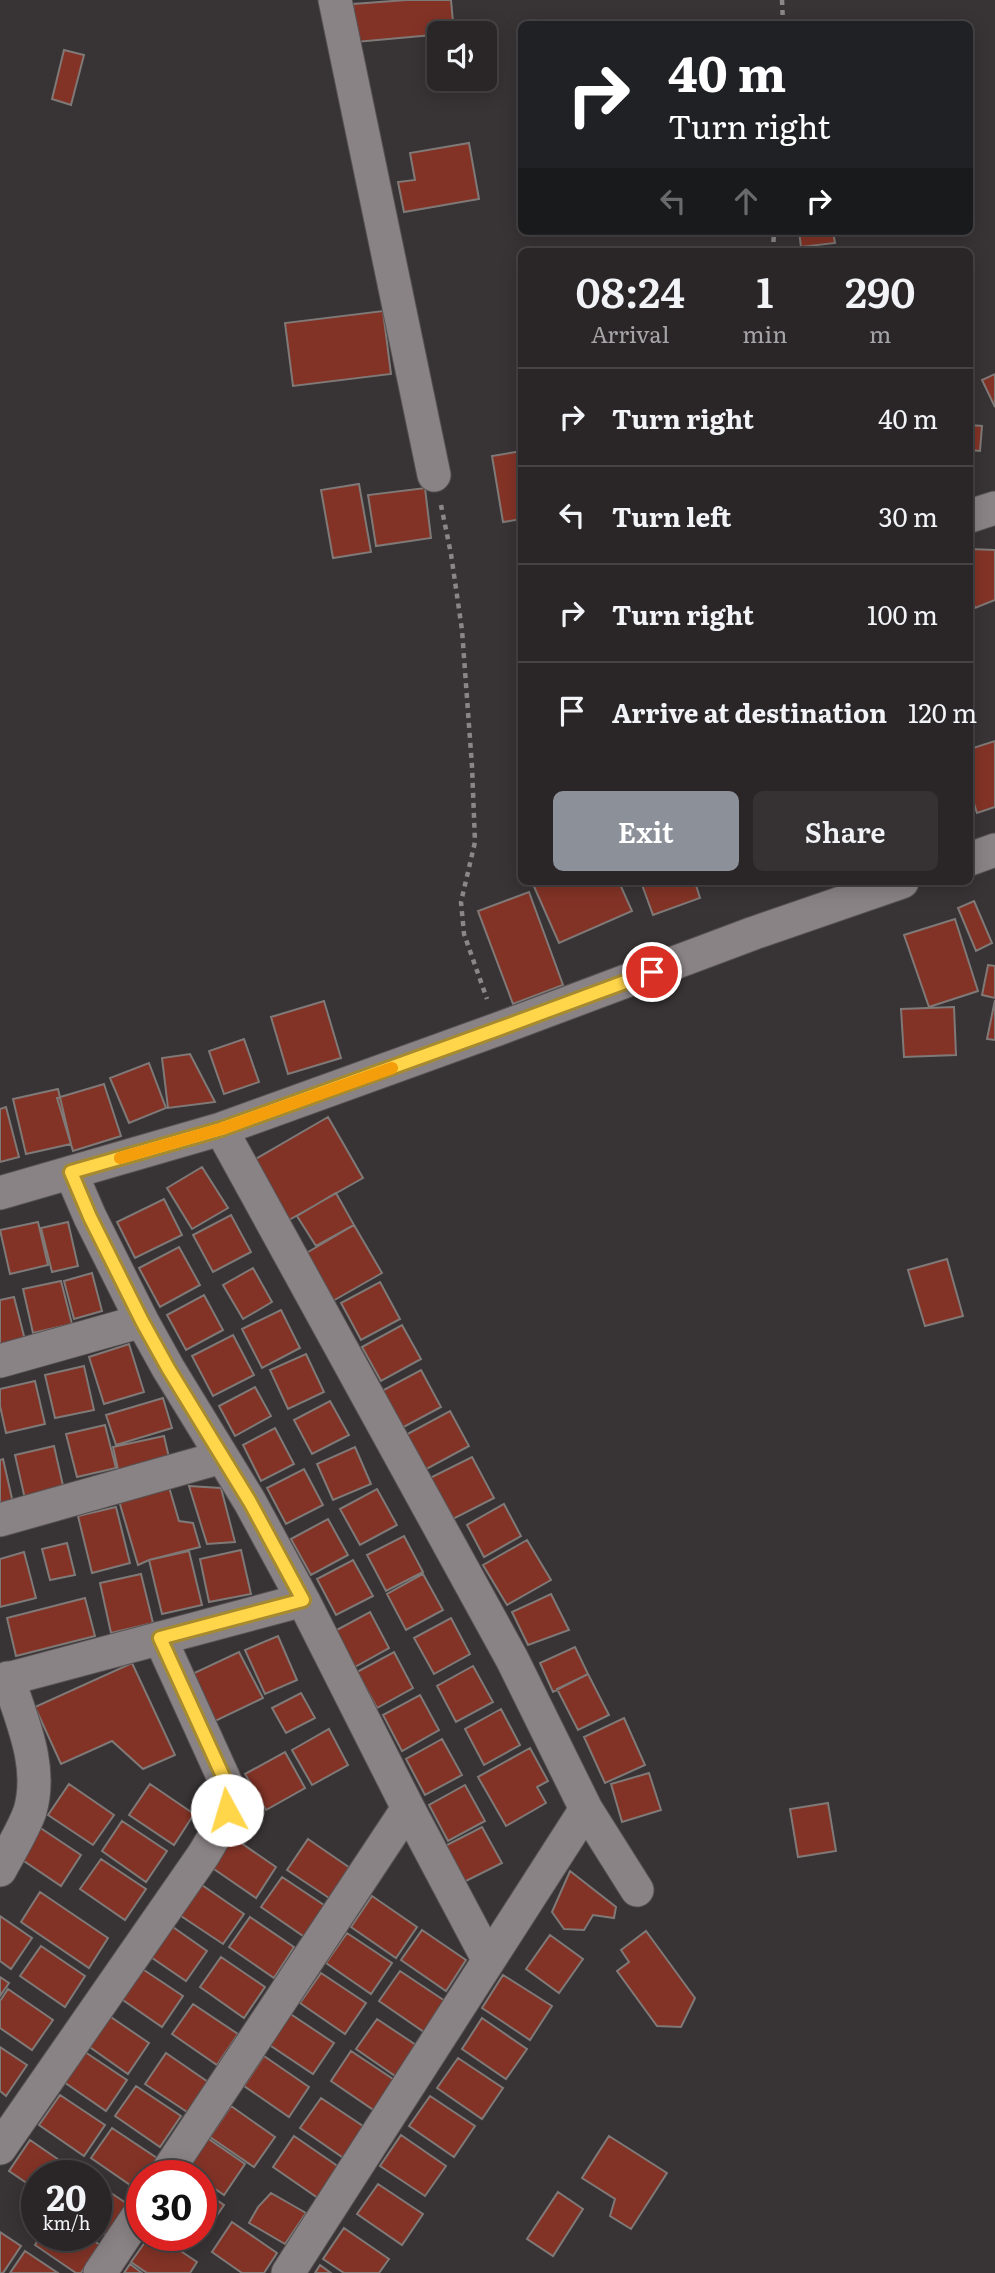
<!DOCTYPE html>
<html lang="en">
<head>
<meta charset="utf-8">
<style>
  body { margin:0; font-family:Literata,serif; background:#363234; color:#f1f3f6; height:100vh; display:flex; flex-direction:column; font-size:26px; white-space:nowrap }
  * { box-sizing:border-box; margin:0 }
  p { font-size:23px; color:#a5a5a8 }
  .icon { flex:none; width:38px; height:38px; fill:none; stroke:currentColor; stroke-width:2; stroke-linecap:round; stroke-linejoin:round }
  .map { position:relative; flex:1; overflow:hidden }
  .drawer { position:absolute; left:518px; top:248px; width:455px; height:637px; display:flex; flex-direction:column; background:#2a2628; border-radius:10px; box-shadow:0 4px 18px #0003,0 0 0 2px #464345 }
  .drawer>* { flex:none }
  .hud { position:absolute; left:518px; top:21px; width:455px; height:214px; border-radius:10px; box-shadow:0 4px 18px #0003,0 0 0 2px #464345; background:#202124; color:#fff; overflow:hidden }
  .fabs { position:absolute; left:427px; top:21px; display:grid; gap:14px }
  .fabs a { display:grid; place-items:center; width:70px; height:70px; border-radius:10px; background:#2a2628; box-shadow:0 4px 18px #0003,0 0 0 2px #464345; font-size:35px }
  .speed { position:absolute; left:21px; top:2160px; display:flex; gap:14px; font-size:35px; font-weight:700; text-align:center }
  .speed>* { display:grid; place-content:center; width:91px; height:91px; border-radius:50%; background:#2a2628; box-shadow:0 4px 18px #0003,0 0 0 2px #464345; line-height:1 }
  .speed small { font-size:18px; font-weight:400 }
  .speed .limit { border:10px solid #d22; background:#fff; color:#111 }
  .pin { position:absolute; display:grid; place-items:center; width:60px; height:60px; color:#fff; margin:-30px; border:4px solid #fff; border-radius:50%; box-shadow:0 2px 7px #0007 }
  .me { position:absolute; width:77px; margin:-38px; rotate:354deg; stroke-linejoin:round; filter:drop-shadow(0 0 5px #0008) }
  .turn { display:flex; align-items:center; gap:24px; height:147px; padding:0 35px; font-size:32px }
  .turn .icon { width:91px; height:91px; stroke-width:2.5 }
  .turn b { display:block; font-size:49px; line-height:60px }
  .lanes { display:flex; align-items:center; height:66px; padding:0 35px; background:#0003; justify-content:center; gap:35px; direction:ltr }
  .lanes .off { opacity:.35 }
  .eta { display:flex; justify-content:space-evenly; align-items:center; height:119px; text-align:center }
  .eta b { font-size:42px; font-weight:600; line-height:49px }
  .action { display:flex; gap:14px; margin-top:auto; padding:14px 35px }
  .action a { flex:1; height:80px; border-radius:10px; background:#8c9099; color:#fff; font-size:28px; font-weight:600; line-height:80px; text-align:center }
  .action a+a { background:#363234; color:#f1f3f6 }
  ul { padding:0; list-style:none }
  li { display:flex; align-items:center; gap:21px; height:98px; padding:0 35px; border-top:2px solid #464345 }
  li div { flex:1 }
  li b { display:block; font-size:26px }
  li em { font-style:normal }
  .map>svg:first-child { display:block }
  .building { fill:#833326; stroke:#7f7977; stroke-width:2 }
  .lines { fill:none; stroke-linecap:round; stroke-linejoin:round }
  .minor-casing { stroke:#575253; stroke-width:35 }
  .path { stroke:#8b8788; stroke-width:4.5; stroke-dasharray:5 5; stroke-linecap:butt }
  .minor { stroke:#8a8385; stroke-width:33 }
  .route-casing { stroke:#a68a30; stroke-width:18 }
  .route { stroke:#ffd54a; stroke-width:12 }
  .slow { stroke:#f59e0b; stroke-width:12 }
</style>
</head>
<body>
<div class="map">
<svg width="995" height="2273" viewBox="0 0 995 2273">
  <rect width="100%" height="100%" fill="#383335"/>
  <!-- building -->
  <path class="building" d="M406,0H451L454,33L356,42L353,4Z
    M64,50L84,55L71,105L52,99Z
    M469,143L479,199L404,212L398,182L415,180L410,153Z
    M799,231H833L835,243L801,247Z
    M383,311L391,374L293,386L285,323Z
    M995,374V407L982,380Z
    M970,425L982,426L980,451L970,450Z
    M522,451V519L503,522L492,456Z
    M359,484L371,552L333,558L321,490Z
    M425,488L431,538L376,546L368,495Z
    M970,549L995,550V600L975,608L970,592Z
    M995,741V807L977,813L970,791V749Z
    M532,882H619L632,911L559,943Z
    M641,882H695L700,898L653,915Z
    M529,892L563,985L513,1004L478,911Z
    M974,901L992,943L976,951L958,908Z
    M955,919L978,991L929,1007L904,935Z
    M988,965L995,966V998L982,995Z
    M995,1000V1040L987,1039Z
    M324,1001L341,1058L288,1074L271,1017Z
    M954,1007L956,1055L904,1057L901,1009Z
    M244,1039L259,1082L224,1094L209,1051Z
    M190,1054L215,1102L168,1108L162,1058Z
    M149,1063L166,1108L129,1123L110,1078Z
    M104,1084L121,1136L73,1151L57,1098Z
    M58,1089L71,1144L26,1154L13,1099Z
    M6,1107L19,1157L0,1162V1109Z
    M328,1117L363,1178L289,1220L254,1160Z
    M202,1167L228,1208L192,1229L167,1188Z
    M336,1193L354,1225L316,1246L297,1216Z
    M164,1199L182,1235L135,1258L117,1222Z
    M231,1215L251,1252L213,1272L193,1235Z
    M38,1222L48,1265L10,1274L0,1230Z
    M68,1222L78,1266L52,1272L41,1228Z
    M354,1225L382,1273L331,1302L303,1255Z
    M179,1247L200,1285L160,1307L139,1268Z
    M947,1259L963,1316L925,1326L908,1270Z
    M253,1268L272,1302L243,1319L223,1285Z
    M92,1273L102,1311L74,1319L64,1281Z
    M61,1281L72,1324L33,1333L23,1289Z
    M380,1282L400,1319L361,1340L341,1303Z
    M204,1295L223,1330L186,1350L167,1315Z
    M14,1297L25,1340L0,1346V1300Z
    M281,1310L300,1348L262,1368L242,1329Z
    M402,1325L421,1359L381,1381L362,1347Z
    M233,1335L254,1375L213,1396L192,1356Z
    M129,1344L144,1392L104,1404L89,1357Z
    M306,1354L324,1392L288,1409L270,1370Z
    M84,1366L94,1410L55,1418L45,1375Z
    M421,1370L441,1407L400,1429L380,1392Z
    M35,1381L45,1424L6,1433L0,1406V1389Z
    M255,1387L271,1416L235,1436L219,1406Z
    M163,1398L172,1428L116,1445L106,1415Z
    M330,1401L349,1435L312,1454L294,1420Z
    M450,1411L469,1446L421,1472L402,1437Z
    M105,1425L116,1468L77,1477L66,1434Z
    M275,1428L294,1464L261,1481L243,1445Z
    M164,1436L171,1466L120,1478L113,1447Z
    M54,1446L64,1490L25,1499L15,1455Z
    M355,1447L371,1484L333,1500L317,1464Z
    M472,1457L494,1498L451,1520L430,1478Z
    M3,1459L13,1503L0,1506V1460Z
    M304,1469L323,1505L286,1524L267,1488Z
    M189,1486L221,1488L235,1542L207,1544Z
    M169,1487L179,1521L193,1523L200,1547L149,1560L138,1565L119,1501Z
    M377,1489L397,1525L360,1545L340,1509Z
    M504,1504L521,1536L484,1557L467,1525Z
    M116,1507L130,1563L92,1573L78,1516Z
    M328,1519L348,1555L311,1575L291,1539Z
    M404,1536L423,1572L386,1591L367,1555Z
    M527,1540L551,1580L507,1605L483,1565Z
    M67,1543L75,1575L50,1580L42,1549Z
    M241,1550L251,1594L209,1602L200,1559Z
    M189,1551L202,1605L162,1614L149,1560Z
    M24,1552L36,1598L0,1607V1559Z
    M353,1560L373,1596L336,1615L317,1579Z
    M141,1574L153,1623L111,1633L100,1583Z
    M423,1574L443,1610L406,1630L387,1594Z
    M551,1594L569,1630L528,1645L512,1612Z
    M85,1598L95,1636L16,1656L7,1618Z
    M370,1612L389,1648L353,1668L333,1632Z
    M451,1618L470,1654L434,1674L414,1638Z
    M278,1636L297,1680L265,1694L245,1650Z
    M575,1647L588,1674L553,1692L540,1663Z
    M239,1652L263,1698L211,1723L188,1676Z
    M394,1652L413,1688L377,1708L357,1672Z
    M132,1663L175,1755L143,1769L112,1741L61,1764L35,1707Z
    M473,1666L493,1702L456,1722L437,1686Z
    M588,1674L609,1715L578,1730L557,1689Z
    M301,1693L315,1718L286,1733L272,1708Z
    M420,1695L439,1730L402,1751L383,1715Z
    M501,1709L520,1745L484,1765L465,1729Z
    M624,1718L645,1765L605,1783L584,1737Z
    M329,1729L348,1765L312,1785L292,1750Z
    M442,1739L462,1775L425,1795L406,1759Z
    M530,1748L548,1781L537,1787L546,1803L506,1826L478,1777Z
    M285,1752L305,1788L266,1810L245,1774Z
    M649,1773L661,1810L622,1822L611,1784Z
    M69,1784L114,1815L93,1845L48,1815Z
    M150,1784L194,1814L174,1845L129,1815Z
    M465,1785L485,1821L448,1841L429,1805Z
    M828,1803L836,1851L798,1857L790,1809Z
    M122,1821L167,1851L146,1882L102,1851Z
    M36,1825L81,1855L61,1886L15,1855Z
    M482,1827L502,1863L464,1882L445,1846Z
    M231,1836L276,1867L256,1898L211,1867Z
    M308,1839L353,1870L332,1900L287,1870Z
    M101,1859L146,1889L125,1920L80,1889Z
    M570,1871L616,1907L614,1918L593,1915L584,1930L564,1929L552,1912Z
    M282,1877L327,1907L306,1938L261,1907Z
    M199,1883L244,1914L223,1944L178,1914Z
    M40,1892L108,1938L89,1968L21,1922Z
    M372,1896L417,1927L396,1958L351,1927Z
    M0,1916L32,1938L11,1969L0,1961Z
    M250,1917L294,1947L274,1978L229,1947Z
    M163,1920L207,1951L186,1981L142,1951Z
    M422,1930L466,1960L446,1991L401,1960Z
    M646,1931L695,1998L681,2027L657,2026L617,1971L629,1962L621,1950Z
    M347,1933L392,1963L371,1994L326,1963Z
    M550,1935L583,1959L559,1993L526,1969Z
    M41,1946L85,1976L65,2007L20,1976Z
    M221,1957L265,1987L244,2018L200,1987Z
    M138,1966L183,1996L162,2027L117,1996Z
    M400,1971L445,2001L424,2032L379,2001Z
    M321,1973L366,2003L345,2034L300,2003Z
    M503,1975L552,2006L530,2040L482,2008Z
    M0,1977L9,1983L0,1996Z
    M8,1989L53,2020L32,2050L0,2028V2001Z
    M193,2004L238,2034L217,2065L172,2034Z
    M105,2013L149,2043L128,2074L84,2043Z
    M289,2013L334,2043L313,2074L268,2044Z
    M482,2018L527,2049L506,2079L462,2049Z
    M377,2019L422,2049L401,2080L356,2049Z
    M0,2047L27,2065L6,2096L0,2091Z
    M82,2050L127,2080L106,2111L61,2080Z
    M351,2051L396,2081L375,2111L331,2081Z
    M166,2053L211,2084L190,2114L145,2084Z
    M264,2056L309,2087L289,2117L244,2086Z
    M458,2058L503,2088L482,2119L437,2088Z
    M136,2086L181,2116L160,2147L115,2116Z
    M60,2095L105,2125L84,2156L39,2125Z
    M430,2096L475,2126L454,2157L409,2126Z
    M321,2098L366,2128L345,2159L300,2128Z
    M231,2106L275,2137L254,2167L210,2137Z
    M112,2128L157,2158L145,2175H142V2180L136,2189L91,2158Z
    M200,2133L245,2164L224,2195L201,2179V2175H196L179,2164Z
    M401,2135L446,2166L425,2196L380,2166Z
    M294,2136L339,2167L318,2198L273,2167Z
    M609,2136L667,2173L631,2229L610,2216L615,2199L582,2178Z
    M30,2140L75,2171L72,2175H37V2190L9,2171Z
    M96,2183L129,2205L108,2236L96,2228Z
    M378,2184L423,2214L402,2245L357,2214Z
    M201,2189L224,2205L203,2236L201,2234Z
    M558,2192L583,2209L553,2256L527,2239Z
    M271,2193L306,2213L285,2244L249,2223L258,2207Z
    M232,2222L277,2253L264,2273H242L212,2252Z
    M344,2228L389,2259L379,2273H344L323,2259Z
    M0,2232L21,2246L3,2273H0Z
    M41,2235H85L100,2245L81,2273H76L35,2245Z
    M150,2235H157L197,2262L190,2273H147L131,2262Z
    M25,2251L58,2273H10Z
    M130,2264L142,2273H124Z
    M320,2265L331,2273H315Z"/>
  <g class="lines">
    <!-- minor casing -->
    <g class="minor-casing">
      <path id="minor" d="M335,0L434,475
        M970,516L995,508
        M970,859L995,850
        M221,1129L512,1659L586,1809L637,1890
        M71,1173L90,1217L142,1321L168,1368L250,1502L303,1600L408,1808L488,1959
        M0,1193L221,1129L498,1029L754,933L902,882
        M0,1361L142,1321
        M0,1520L222,1457
        M0,1681L303,1600
        M0,1870C9,1853 24,1829 30,1811C43,1766 22,1721 8,1678
        M0,2148L204,1854L218,1830L227,1810L226,1783L160,1638
        M165,2175L408,1808
        M100,2273L142,2210
        M288,2273L586,1809"/>
    </g>
    <!-- path -->
    <path class="path" d="M782,0L783,24
      M773,252L774,231
      M441,505L451,554L462,630L472,766L475,842L461,902L464,934L487,999"/>
    <!-- minor -->
    <use href="#minor" class="minor"/>
  </g>
  <g class="lines">
    <!-- route casing -->
    <g class="route-casing">
      <path id="route" d="M227,1810L226,1783L160,1638L303,1600L250,1502L168,1368L142,1321L90,1217L71,1172L221,1129L498,1029L652,972"/>
    </g>
    <!-- route -->
    <use href="#route" class="route"/>
    <!-- slow -->
    <path class="slow" d="M120,1158L221,1129L392,1068"/>
  </g>
</svg>
<div class="fabs">
<a><svg class="icon" aria-label="sound" viewBox="0 0 24 24"><path d="M4 9h4l5-4v14l-5-4H4zM17 9q2 3 0 6"/></svg></a>
</div>
<div class="speed"><div>20<small>km/h</small></div><div class="limit">30</div></div>
<div class="pin" style="left:652px;top:972px;background:#d93025"><svg class="icon" aria-label="arrive" viewBox="0 0 24 24"><path d="M6 21V4h12l-3 4 3 4H6"/></svg></div>
<svg class="me" style="left:227px;top:1810px" viewBox="-20 -20 40 40"><circle r="19" fill="#fff"/><path d="M0-13L10 11 0 6-10 11z" fill="#ffd54a"/></svg>
<div class="hud">
<div class="turn"><svg class="icon" aria-label="right" viewBox="0 0 24 24"><path d="M7 20v-9h11M14 6l5 5-5 5"/></svg><div><b>40 m</b>Turn right</div></div>
<div class="lanes"><svg class="icon off" aria-label="left" viewBox="0 0 24 24"><path d="M17 20v-9H6M10 6l-5 5 5 5"/></svg><svg class="icon off" aria-label="ahead" viewBox="0 0 24 24"><path d="M12 20V5M6 11l6-6 6 6"/></svg><svg class="icon" aria-label="right" viewBox="0 0 24 24"><path d="M7 20v-9h11M14 6l5 5-5 5"/></svg></div>
</div>
<section class="drawer">
<div class="eta">
<div><b>08:24</b><p>Arrival</p></div>
<div><b>1</b><p>min</p></div>
<div><b>290</b><p>m</p></div>
</div>
<ul>
<li><svg class="icon" aria-label="right" viewBox="0 0 24 24"><path d="M7 20v-9h11M14 6l5 5-5 5"/></svg><div><b>Turn right</b></div><em>40 m</em></li>
<li><svg class="icon" aria-label="left" viewBox="0 0 24 24"><path d="M17 20v-9H6M10 6l-5 5 5 5"/></svg><div><b>Turn left</b></div><em>30 m</em></li>
<li><svg class="icon" aria-label="right" viewBox="0 0 24 24"><path d="M7 20v-9h11M14 6l5 5-5 5"/></svg><div><b>Turn right</b></div><em>100 m</em></li>
<li><svg class="icon" aria-label="arrive" viewBox="0 0 24 24"><path d="M6 21V4h12l-3 4 3 4H6"/></svg><div><b>Arrive at destination</b></div><em>120 m</em></li>
</ul>
<div class="action"><a>Exit</a><a>Share</a></div>
</section>
</div>
</body>
</html>
